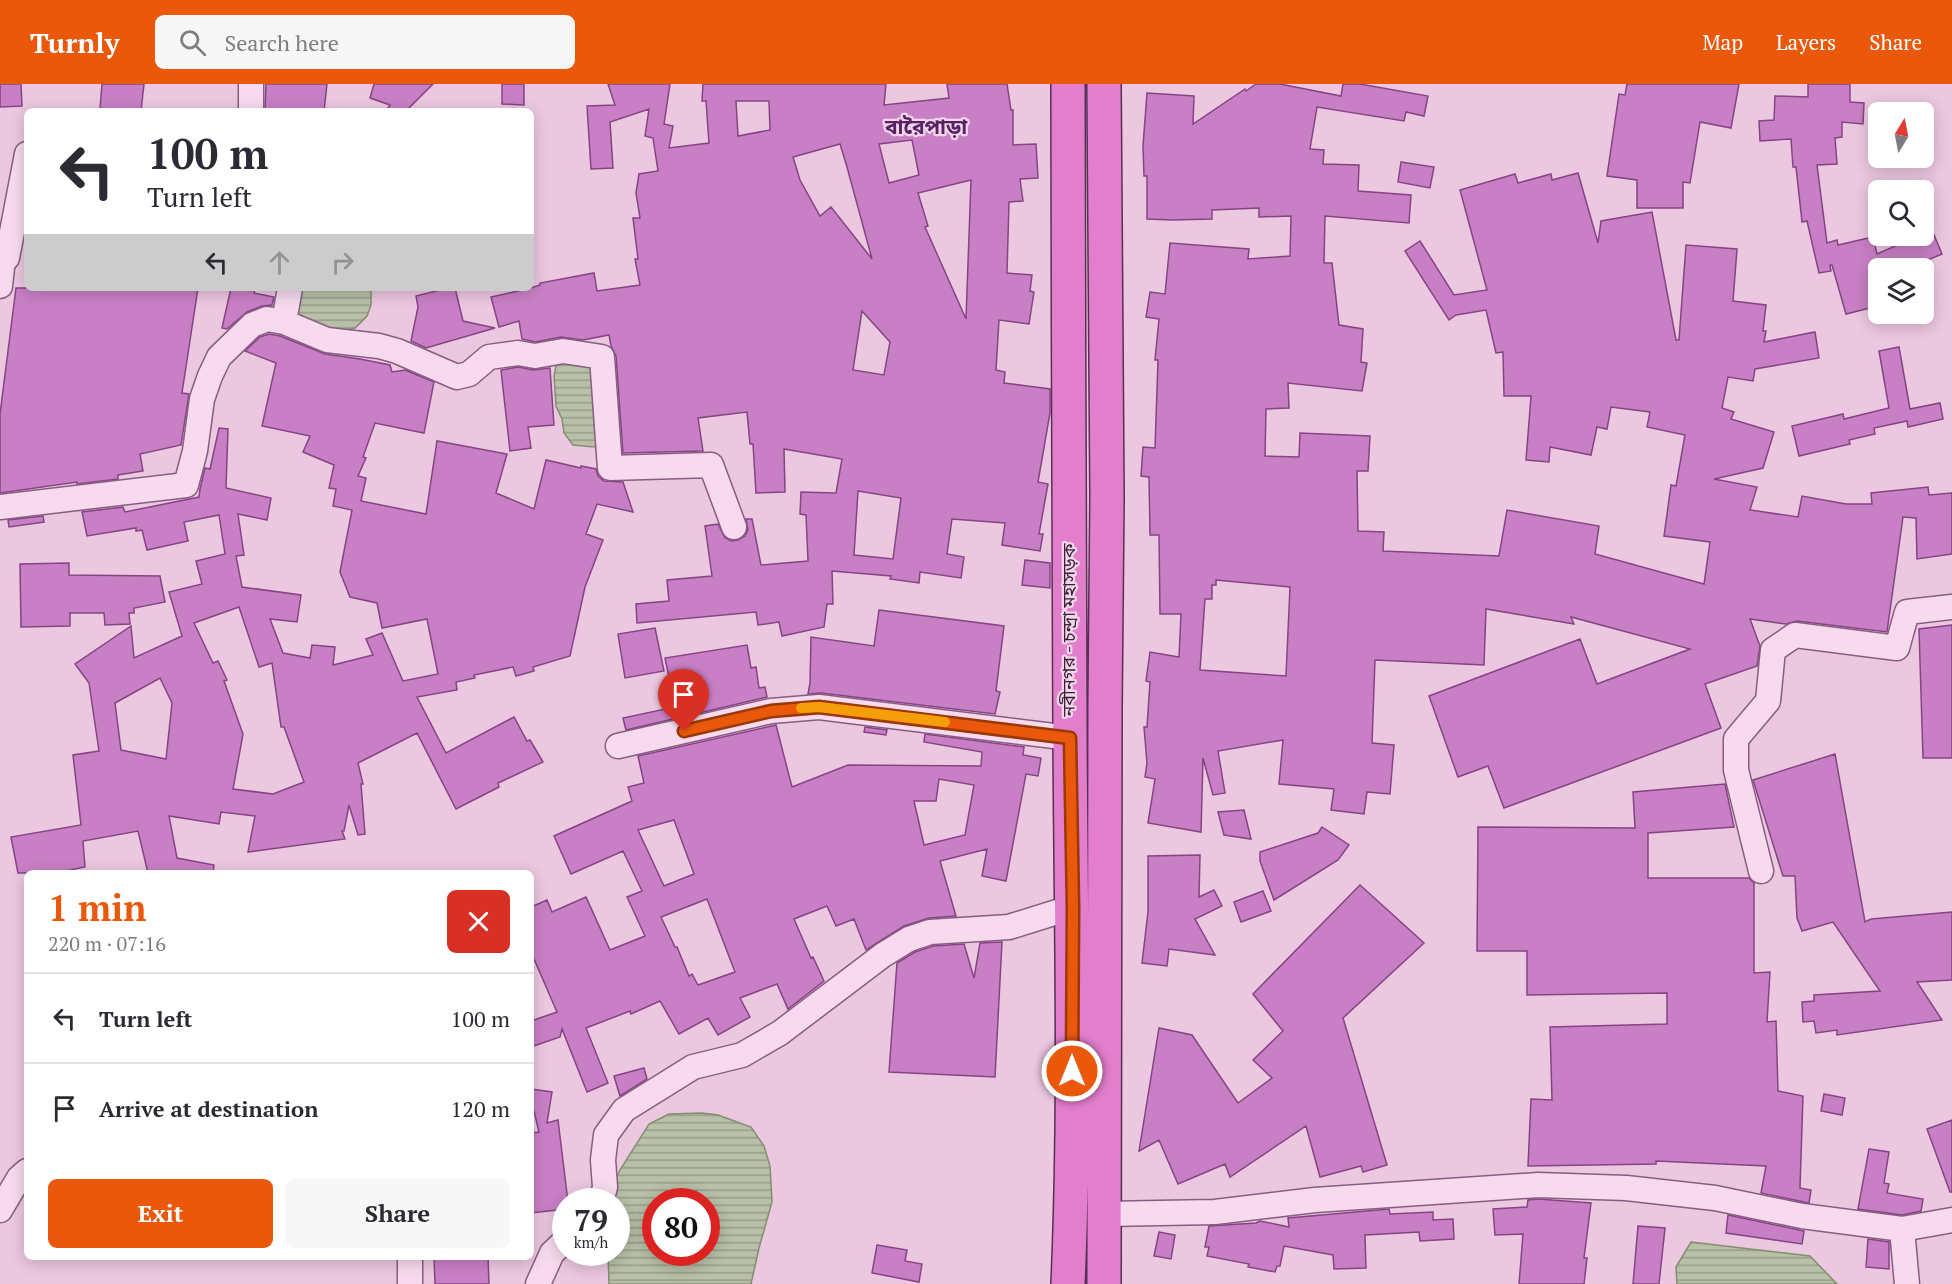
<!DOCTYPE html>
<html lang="en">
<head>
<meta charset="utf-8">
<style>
  body { margin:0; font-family:"PT Serif","Noto Sans Bengali",serif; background:#f7f7f7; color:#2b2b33; height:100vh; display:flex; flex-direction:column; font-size:22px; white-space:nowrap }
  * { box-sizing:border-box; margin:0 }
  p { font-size:20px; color:#7c7c81 }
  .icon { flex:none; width:33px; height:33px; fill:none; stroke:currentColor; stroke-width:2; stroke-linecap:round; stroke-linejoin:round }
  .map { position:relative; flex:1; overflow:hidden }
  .panel { position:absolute; left:24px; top:786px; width:510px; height:390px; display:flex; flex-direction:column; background:#fff; border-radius:9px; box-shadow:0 3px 15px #0003 }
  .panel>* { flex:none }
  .banner { position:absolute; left:24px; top:24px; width:510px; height:183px; border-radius:9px; box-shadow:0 3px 15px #0003; background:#fff; color:#2b2b33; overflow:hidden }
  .needle { width:39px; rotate:10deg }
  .buttons { position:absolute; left:1868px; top:18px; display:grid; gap:12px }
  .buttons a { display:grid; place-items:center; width:66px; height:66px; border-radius:9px; background:#fff; box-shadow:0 3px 15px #0003; font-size:30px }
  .speed { position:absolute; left:552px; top:1104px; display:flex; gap:12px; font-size:30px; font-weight:700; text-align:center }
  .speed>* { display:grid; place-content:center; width:78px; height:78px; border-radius:50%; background:#fff; box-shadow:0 3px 15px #0003; line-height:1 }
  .speed small { font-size:15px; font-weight:400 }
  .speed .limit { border:9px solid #d22; background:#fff; color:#111 }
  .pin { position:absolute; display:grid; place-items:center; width:51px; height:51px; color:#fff; margin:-62px -26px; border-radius:50% 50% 50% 0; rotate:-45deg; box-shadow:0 0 6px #0007 }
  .pin .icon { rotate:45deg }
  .me { position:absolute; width:66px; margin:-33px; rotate:0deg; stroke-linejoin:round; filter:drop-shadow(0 0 4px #0008) }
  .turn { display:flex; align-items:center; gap:21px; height:126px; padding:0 24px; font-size:27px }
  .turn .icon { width:78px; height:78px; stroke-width:2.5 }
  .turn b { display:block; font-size:42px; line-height:51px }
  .lanes { display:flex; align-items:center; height:57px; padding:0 24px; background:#0003; justify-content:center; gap:30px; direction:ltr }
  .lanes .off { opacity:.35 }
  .round { display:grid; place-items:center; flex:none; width:63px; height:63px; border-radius:9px; background:#f7f7f7 }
  .summary { display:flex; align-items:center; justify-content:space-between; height:102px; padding:0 24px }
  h1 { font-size:36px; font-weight:700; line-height:45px; color:#ea580c }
  .button { display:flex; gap:12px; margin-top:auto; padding:12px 24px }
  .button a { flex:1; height:69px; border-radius:9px; background:#ea580c; color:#fff; font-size:24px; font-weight:700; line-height:69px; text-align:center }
  .button a+a { background:#f7f7f7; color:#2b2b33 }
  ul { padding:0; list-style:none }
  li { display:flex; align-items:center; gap:18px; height:90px; padding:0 24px; border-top:2px solid #e1e1e2 }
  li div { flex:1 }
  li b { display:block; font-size:22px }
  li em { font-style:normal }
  header { display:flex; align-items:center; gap:36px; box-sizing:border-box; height:84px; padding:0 30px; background:#ea580c; color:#fff }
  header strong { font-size:28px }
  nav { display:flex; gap:33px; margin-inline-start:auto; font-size:21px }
  .search { width:420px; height:54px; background:#f7f7f7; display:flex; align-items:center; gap:15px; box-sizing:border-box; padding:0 21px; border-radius:9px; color:#7c7c81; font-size:22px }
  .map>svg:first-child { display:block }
  .water { fill:url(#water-rules); stroke:#838e6f; stroke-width:1.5; fill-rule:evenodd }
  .building { fill:#c97fc6; stroke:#854484; stroke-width:1.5; fill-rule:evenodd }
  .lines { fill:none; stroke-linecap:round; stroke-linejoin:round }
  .minor-casing { stroke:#875d81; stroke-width:27 }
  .trunk-casing { stroke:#553152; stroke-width:36 }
  .minor { stroke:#f7daee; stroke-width:24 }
  .trunk { stroke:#e27ecc; stroke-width:33 }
  .route-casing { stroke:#983908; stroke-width:15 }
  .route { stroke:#ea580c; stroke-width:10 }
  .slow { stroke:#f59e0b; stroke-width:10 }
  .labels { text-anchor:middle; stroke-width:4.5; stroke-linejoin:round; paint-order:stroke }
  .street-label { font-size:18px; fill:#382036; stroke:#f4d6ea }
  .quarter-label { font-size:21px; font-weight:bold; fill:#572163; stroke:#f4d6ea }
</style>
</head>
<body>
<header>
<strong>Turnly</strong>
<div class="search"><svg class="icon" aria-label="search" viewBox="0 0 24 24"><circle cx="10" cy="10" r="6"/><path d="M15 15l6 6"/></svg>Search here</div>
<nav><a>Map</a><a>Layers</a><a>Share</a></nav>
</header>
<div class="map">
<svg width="1952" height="1200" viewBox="0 0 1952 1200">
  <defs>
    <pattern id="water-rules" width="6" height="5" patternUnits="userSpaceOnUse" patternTransform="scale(1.5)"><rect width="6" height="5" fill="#b8c0a8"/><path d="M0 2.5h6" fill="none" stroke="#979c8a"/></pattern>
  </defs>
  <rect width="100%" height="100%" fill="#ecc7e0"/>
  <!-- water -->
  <path class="water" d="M295,204H371V221L367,232L355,244L337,249L296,232Z
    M569,277L588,281L593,289L598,359L594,363L573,361L564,349L562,335L556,322L554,292L556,282Z
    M702,1029L718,1031L751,1043L764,1062L770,1082L772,1118L759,1164L751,1200H609L608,1169L616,1168V1118L609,1117V1110L620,1086L649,1040L669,1030ZM656,1118H706V1168H656Z
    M1691,1158L1810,1172L1837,1200H1677L1676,1183Z"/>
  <!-- building -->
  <path class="building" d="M0,0H21L22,22L0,23Z
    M102,0H144L141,27L100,25Z
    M266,0H327L324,27H265Z
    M374,0H433L406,27H386L390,21L370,14Z
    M502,0H524V21L502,20Z
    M608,0H670L664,40L673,42L669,64L709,59L706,17H702L703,0H886L884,21L949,14L947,0H1007L1011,26H1013V61L1036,60L1038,94L1020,95L1023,117L1009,118L1007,189L1032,191L1030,207L1034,208L1029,240L999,236L996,286L1005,288L1004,299L1050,305V329L1038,398L1048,400L1039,450H1043L1040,467L1002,461L1005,439L952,435L947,470L964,473L961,494L920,488L919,499L890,495L891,492L832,487L833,520H827L824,543L782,552L779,538L758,541L756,528L637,539L636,520L669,517L667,496L712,492L705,442L718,440L725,454L732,457L738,456L745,452L748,446L746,435H752L761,481L808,477L806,431L800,430L801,408L836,409L842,375L784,365L785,408L756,409L753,360H750L747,328L698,334L703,367L623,369L616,272L611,262L609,251L583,256L561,253L535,258L522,255L519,237L499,243L491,213L531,204L540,201V199L594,189L597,207L640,201L635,175H638L633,134H640L636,109L639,90L658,87L653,54L645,52L649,25L610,38L613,84L591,85L587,22L615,21ZM736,17H769L770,46L738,52ZM912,56L919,91L889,99L879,60ZM840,60L847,83L872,175L831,123L820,132L800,96L793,73ZM971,96L966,235L925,143L928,142L918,109ZM862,227L890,258L884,291L853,286ZM858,407L901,414L893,475L854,471Z
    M1256,0H1280L1341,12L1343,0H1360L1428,12L1424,32L1406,28L1404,37L1317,23L1310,65L1324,66L1323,80L1359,81L1358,107L1411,111L1409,139L1325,132L1324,179H1332L1339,241L1363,245L1361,278L1367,279L1362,307L1288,299L1289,324L1266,325L1265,372L1299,373L1300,349L1370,352L1368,387H1357L1358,447L1384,448L1383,467L1499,472L1507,426L1599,442L1595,470L1704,500L1710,458L1664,452L1671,401L1676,402L1685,351L1647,343L1650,328L1611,323L1607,345L1597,343L1591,371L1550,363L1549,378L1526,376L1531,312H1504L1503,268L1496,269L1486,226L1456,231L1449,236L1405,167L1420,157L1454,211L1487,206L1460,106L1515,90L1518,99L1551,90L1552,96L1578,89L1598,159L1601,137L1652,128L1676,256H1679L1686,161L1737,165L1733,217L1766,221L1763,247H1766L1764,258L1815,248L1819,274L1755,285L1753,297L1728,293L1722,324L1734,328L1731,335L1774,348L1763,384L1714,395L1757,403L1750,426L1798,433L1802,412L1846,420H1872L1871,409L1928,403L1929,411L1952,409V470L1917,475L1916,434L1903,433L1887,548L1797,537L1786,540L1750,535L1760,562L1757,582L1705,600L1721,644L1504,724L1488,682L1458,693L1429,612L1580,555L1597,600L1690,565L1571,533L1574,540L1486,525L1484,581L1375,576L1372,659L1394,661L1390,710L1367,708L1364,730L1331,726L1334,705L1279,700L1283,656L1218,667L1225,709L1213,711L1203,674L1201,748L1148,739L1155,695L1145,693L1147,679L1144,643H1147L1150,598L1146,597L1150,568L1179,573L1181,530H1160L1159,451H1150L1149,393L1141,392L1143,363L1155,364L1158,276H1155L1159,235L1146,233L1150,208L1165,210L1170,159L1249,165L1248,175L1290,172L1291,132L1259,133V124L1212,126V135L1172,136L1147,135V92H1144L1143,62L1147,9L1194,12L1193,40L1245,5L1246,7ZM1216,496L1290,503L1286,592L1200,586L1205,515H1212V501H1216Z
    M1627,0H1739L1731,44L1700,38L1690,99L1683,98V124H1637V96L1607,92L1619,10L1625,11Z
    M1808,0H1850V18L1864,19L1863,40L1842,38V53L1835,54L1837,80L1817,81L1827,159L1837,156L1838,161L1873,153L1877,170L1932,146L1942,170L1908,184H1878V222L1846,230L1832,181H1830L1831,187L1819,189L1807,137L1802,138L1796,83H1793L1791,55L1760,57L1759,37L1774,36L1775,12L1808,13Z
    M1401,78L1434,83L1430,104L1398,98Z
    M16,204H198L182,309L189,310L181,361L140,370L143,387L118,391V395L77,400V398L0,409V330Z
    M231,204H255L254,209L274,213L272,221L262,222L247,228L227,245L222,244Z
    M448,204H455L463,237L495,244L426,264L411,257L418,223L416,212Z
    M269,250L280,252L325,270L360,275L390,281L392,288L405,286L434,298L424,349L375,339L363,373L366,374L358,392L366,394L361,417L426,430L437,357L507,370L496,409L534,425L546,376L581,384V382L596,385L598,392L604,397L623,398L633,428L597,420L586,450L603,456L585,503L570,572L533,583L534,587L516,592L513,583L474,591L475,594L456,598L457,606L417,613L446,669L514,633L527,657L530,656L543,678L498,699L499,703L456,725L417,649L358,679L363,700H361L365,750L358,751L349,721L344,747H342L345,755L248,768L255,732L221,728L219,740L169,732L177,774L214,781L213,789H148L138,747L83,757L85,783L56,789H18L11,753L81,741L73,671L99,667L89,599L75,580L131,542L134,574L182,552L169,508L202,500L196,477L225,470L219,431L184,438L188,457L147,466L142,446L136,447V444L87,452L82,428L123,423L125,428L199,413L200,405L205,384L210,385L219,344L228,345L226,404L271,414L267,436L238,430L244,471L236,472L242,503L301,511L297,538L270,535L283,569L310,574L312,561L335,563L333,581L373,571L366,555L382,549L403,597L438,590L427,535L382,544L377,519L350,513L340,488L352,426L333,422L336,405L329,404L334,381L303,368L310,352L262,342L276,279L245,267L260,253ZM239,523L259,583L272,579L281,643H284L304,698L273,710L233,705L243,650L224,597L227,596L218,577L213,579L194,539ZM160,594L172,619L166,675L121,666L115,619Z
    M1899,263L1910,325L1940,319L1943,335L1908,343L1907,337L1874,344L1875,350L1849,356L1850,360L1799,372L1792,342L1843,330L1844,335L1889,324L1879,267Z
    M518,283L533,286L550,284L554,341L528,343L531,364L510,367L501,286Z
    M43,432L44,438L9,443L8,436Z
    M1025,476L1050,479V504L1022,501Z
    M69,479V491L160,492L165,518L134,524V529H129L130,540L105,541L104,529H70V542L21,543L20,480Z
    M879,526L1004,542L996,607L1000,608L995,630L821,609L808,610L810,599L811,553L874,562Z
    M1952,541V674H1923L1919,545Z
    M655,544L664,587L625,594L618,550Z
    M747,561L751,584L756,583L759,604L765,603L767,613L626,646L623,634L675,623L665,574Z
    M776,641L792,703L848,681L981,682L982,668L924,658L925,650L1024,663L1023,671L1041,674L1038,692L1026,690L1006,797L982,792L987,765L940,777L956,832L929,834L904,842L866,866L854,835L836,842L827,822L794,835L811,874L813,873L824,897L788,925L777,900L740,914L750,933L718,951L708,934L679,950L660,917L631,930L630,927L586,944L608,999L587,1008L562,945L560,953L531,963V937L557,928L531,868V823L547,816L552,828L586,813L610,866L645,852L627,813L642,807L623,767L571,790L554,752L632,717L628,703L644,699L638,672ZM939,695L974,701L965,751L924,761L914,717H936ZM674,736L694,790L664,802L638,746ZM707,815L735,888L698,901L692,890L689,892L677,863H675L661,833Z
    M865,643L887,646L886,651L864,648Z
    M1835,670L1865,838L1871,835L1952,828V896L1917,898L1942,936L1837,951V946L1816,949L1814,937L1803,938L1802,918L1814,917V911L1880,907L1833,838L1802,847L1797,834L1795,792H1783L1753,696Z
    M1725,700L1734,743L1648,749V794H1749L1754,799V889L1770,888L1767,938L1776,937L1778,1007L1803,1012L1800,1104L1811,1106L1809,1119L1761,1109L1766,1082L1656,1077V1080L1528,1082L1531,1015L1552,1016L1550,943L1667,940V909L1527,911V867H1477L1478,743L1635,744L1633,708Z
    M1244,726L1251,755L1224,751L1218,728Z
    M1322,743L1349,761L1338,776L1274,816L1260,777V768L1318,749Z
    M1200,771L1199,813L1214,806L1222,822L1195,835L1215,871L1169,865L1167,882L1142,879L1148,828V772Z
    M1360,801L1424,859L1343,934L1387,1081L1363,1088L1361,1082L1320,1093L1306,1042L1230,1093L1225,1080L1178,1100L1159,1056L1139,1067L1159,944L1192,951L1238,1019L1272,994L1253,976L1283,947L1253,910Z
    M1263,807L1271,827L1241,838L1234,818Z
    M1002,858L995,993L889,988L897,879L915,868L933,862L964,860L974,894L980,859Z
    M644,984L647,995L620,1012L614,992Z
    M531,1005L552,1008L547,1039L558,1036L568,1118H566V1125L531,1129V1049L539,1048L531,1015Z
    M1824,1010L1845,1014L1842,1031L1821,1027Z
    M1952,1036V1108H1950L1927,1045Z
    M1869,1065L1889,1068L1884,1099L1889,1100L1887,1109L1923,1115L1921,1127L1902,1131L1858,1125Z
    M1538,1115L1591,1119L1584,1174H1587L1584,1200H1519L1523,1150L1495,1151L1493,1125L1527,1123L1528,1116Z
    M1389,1125L1390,1130L1433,1128V1136L1453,1135L1454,1155L1420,1157L1419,1148L1365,1151L1366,1184L1334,1185L1333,1171L1284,1162L1280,1182H1277L1275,1188L1248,1183L1249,1180L1207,1172L1209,1163H1205L1209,1142L1256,1139L1260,1137L1289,1143L1288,1134Z
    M1728,1131L1804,1147L1802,1160L1726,1149Z
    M1638,1142L1665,1144L1659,1200H1633Z
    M1159,1148L1175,1151L1171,1175L1154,1172Z
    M1868,1155L1889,1158V1185L1866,1183Z
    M877,1161L907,1166L905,1177L922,1180L919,1198L872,1189Z
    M434,1173H488L489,1200H435Z"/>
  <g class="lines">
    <!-- minor casing -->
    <g class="minor-casing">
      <path id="minor" d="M251,27V0
        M0,174H7L27,70
        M0,202L3,174
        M290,204L284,238L327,256L379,262L397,267L457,293L469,290L489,273L518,269L535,272L563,267L602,273L610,384L711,381L734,443
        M0,423L186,401L195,367L202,315L210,292L219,273L252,241L267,235L284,238
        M618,662L771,627L819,623L1070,654
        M1761,787L1736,686V655L1768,617L1773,566L1795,551L1897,564L1907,528L1952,523
        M601,1118L605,1103L603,1076L606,1051L624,1026L693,983L742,971L780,949L883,871L909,855L930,848L1009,843L1073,823
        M0,1126L19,1094L27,1087
        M1104,1130L1215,1128L1315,1116L1538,1101L1626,1104L1715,1114L1802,1132L1902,1145L1952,1136
        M1902,1145L1907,1200
        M410,1173V1200
        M538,1200L552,1169L566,1156"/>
    </g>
    <!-- trunk casing -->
    <g class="trunk-casing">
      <path id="trunk" d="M1068,1200C1076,1017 1071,834 1070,651C1068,434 1069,217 1068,0
        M1104,1200L1105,623L1107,412L1104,0"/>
    </g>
    <!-- minor -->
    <use href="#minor" class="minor"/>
    <!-- trunk -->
    <use href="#trunk" class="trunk"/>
  </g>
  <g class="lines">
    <!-- route casing -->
    <g class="route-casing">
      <path id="route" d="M684,647L771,627L819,623L1070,654L1073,823L1072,987"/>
    </g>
    <!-- route -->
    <use href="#route" class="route"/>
    <!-- slow -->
    <path class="slow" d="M801,624L819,623L836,625L945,638"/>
  </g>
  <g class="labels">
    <!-- street labels -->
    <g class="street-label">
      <text transform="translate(1069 546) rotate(-90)" y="6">নবীনগর - চন্দ্রা মহাসড়ক</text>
    </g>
    <!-- quarter labels -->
    <g class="quarter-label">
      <text x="926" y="50">বারৈপাড়া</text>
    </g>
  </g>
</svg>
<div class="buttons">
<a><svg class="needle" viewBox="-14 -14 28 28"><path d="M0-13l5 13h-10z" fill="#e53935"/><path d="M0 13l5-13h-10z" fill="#7c7c81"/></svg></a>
<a><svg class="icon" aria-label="search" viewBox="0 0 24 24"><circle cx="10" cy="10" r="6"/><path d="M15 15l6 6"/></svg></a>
<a><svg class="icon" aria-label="layers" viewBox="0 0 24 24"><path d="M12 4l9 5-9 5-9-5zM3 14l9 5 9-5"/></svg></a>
</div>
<div class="speed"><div>79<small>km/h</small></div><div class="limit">80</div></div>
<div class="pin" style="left:684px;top:647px;background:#d93025"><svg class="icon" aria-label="arrive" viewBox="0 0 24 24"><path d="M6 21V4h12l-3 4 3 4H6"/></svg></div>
<svg class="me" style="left:1072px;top:987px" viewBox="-20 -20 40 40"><circle r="17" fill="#ea580c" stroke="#fff" stroke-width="3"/><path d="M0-11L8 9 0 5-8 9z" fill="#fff"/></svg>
<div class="banner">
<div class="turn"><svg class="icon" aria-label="left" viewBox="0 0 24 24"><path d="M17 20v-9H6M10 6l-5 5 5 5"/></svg><div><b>100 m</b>Turn left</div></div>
<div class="lanes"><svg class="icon" aria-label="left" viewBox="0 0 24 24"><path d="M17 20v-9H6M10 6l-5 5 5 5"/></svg><svg class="icon off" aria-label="ahead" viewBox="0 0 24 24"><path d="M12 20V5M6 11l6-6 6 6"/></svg><svg class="icon off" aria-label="right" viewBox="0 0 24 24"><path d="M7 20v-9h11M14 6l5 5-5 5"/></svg></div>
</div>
<section class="panel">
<div class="summary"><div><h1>1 min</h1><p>220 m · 07:16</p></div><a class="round" style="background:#d93025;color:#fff"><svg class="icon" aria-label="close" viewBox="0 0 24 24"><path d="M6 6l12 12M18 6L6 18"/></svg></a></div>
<ul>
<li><svg class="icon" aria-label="left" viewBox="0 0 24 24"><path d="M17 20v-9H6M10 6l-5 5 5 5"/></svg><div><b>Turn left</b></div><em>100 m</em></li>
<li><svg class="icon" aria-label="arrive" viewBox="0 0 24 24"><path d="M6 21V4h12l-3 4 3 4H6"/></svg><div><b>Arrive at destination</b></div><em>120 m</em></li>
</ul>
<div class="button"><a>Exit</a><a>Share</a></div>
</section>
</div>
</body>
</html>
